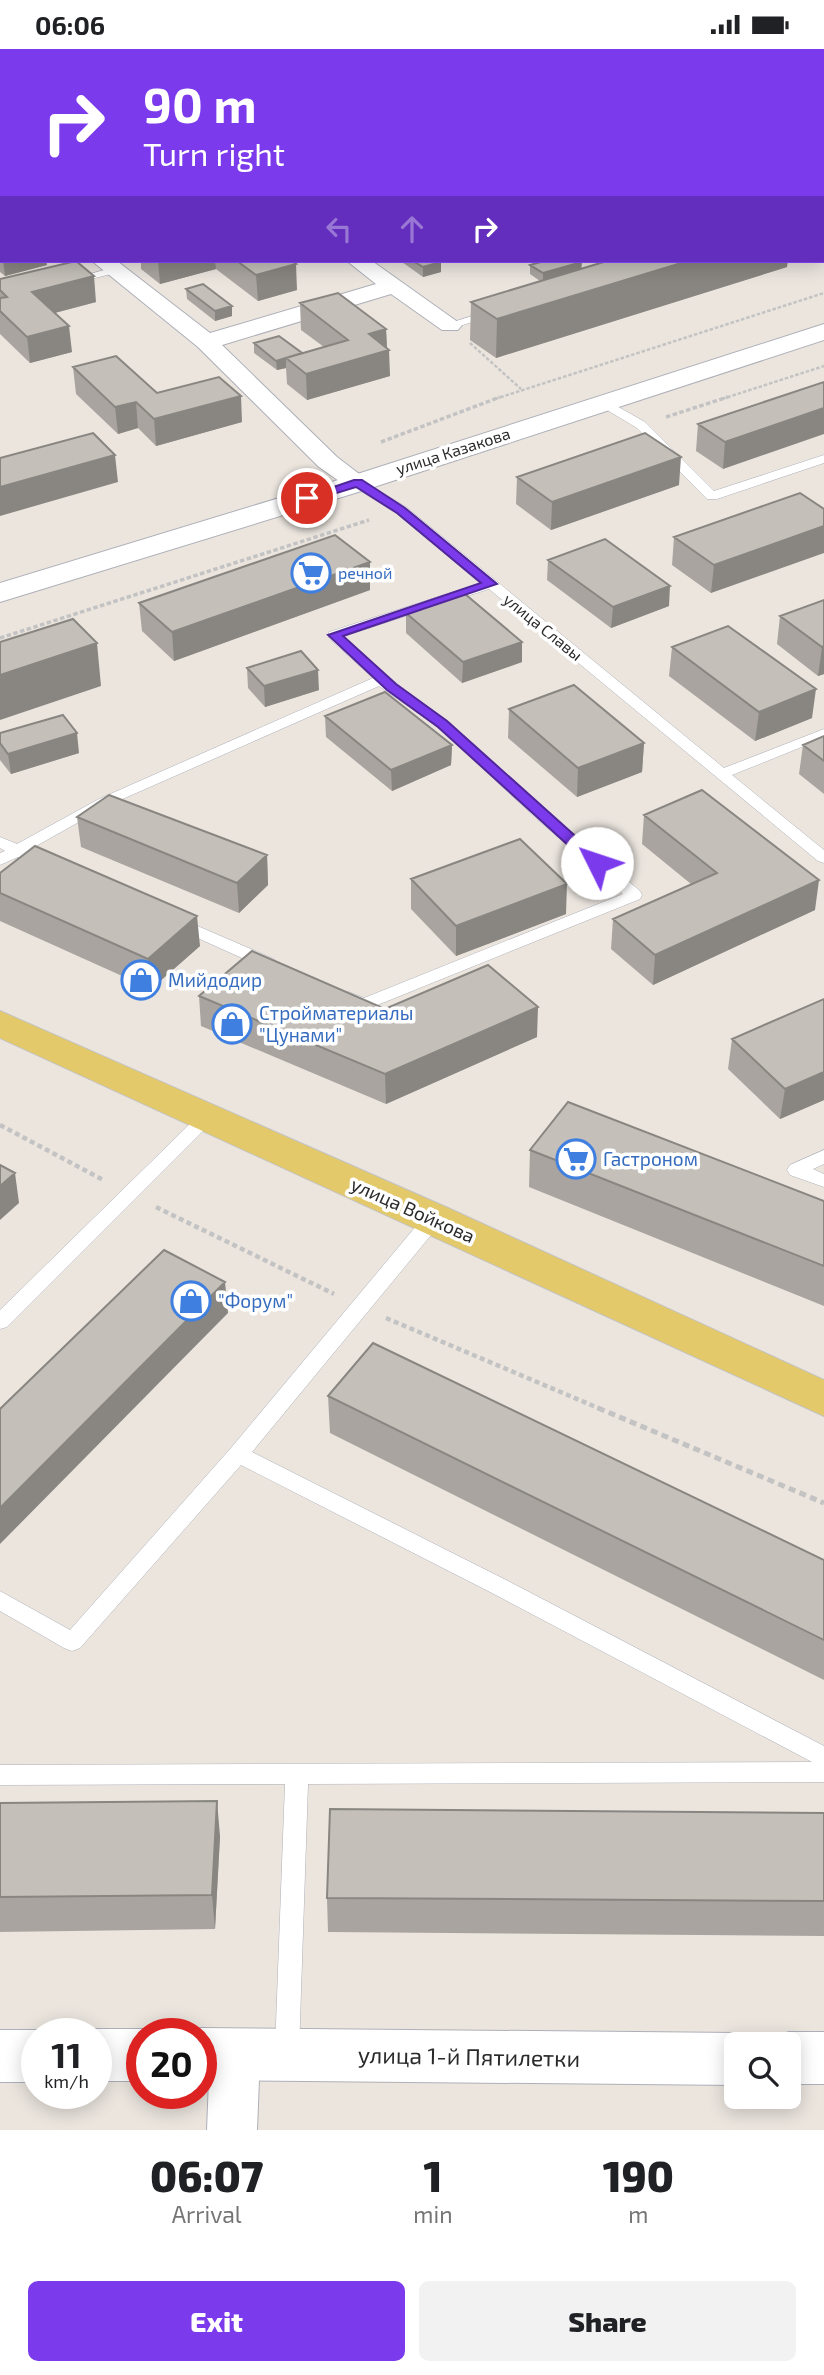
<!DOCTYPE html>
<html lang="en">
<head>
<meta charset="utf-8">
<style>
  body { margin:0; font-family:"Exo 2",sans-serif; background:#f2f2f2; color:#202124; height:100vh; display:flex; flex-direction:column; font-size:26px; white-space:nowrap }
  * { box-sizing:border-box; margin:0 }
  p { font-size:23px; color:#757577 }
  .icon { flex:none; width:38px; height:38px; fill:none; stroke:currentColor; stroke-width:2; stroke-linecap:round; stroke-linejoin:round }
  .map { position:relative; height:2081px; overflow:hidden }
  .details { display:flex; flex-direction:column; background:#fff; flex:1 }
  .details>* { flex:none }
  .guide { position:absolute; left:0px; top:0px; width:824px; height:214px; box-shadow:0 4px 18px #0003; background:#7c3aed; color:#fff; overflow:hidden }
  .tools { position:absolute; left:724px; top:1983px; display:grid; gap:14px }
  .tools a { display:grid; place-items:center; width:77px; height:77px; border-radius:10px; background:#fff; box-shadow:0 4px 18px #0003; font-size:35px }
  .speed { position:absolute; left:21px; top:1969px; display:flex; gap:14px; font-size:35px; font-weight:700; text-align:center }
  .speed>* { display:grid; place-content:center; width:91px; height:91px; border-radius:50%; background:#fff; box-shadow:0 4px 18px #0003; line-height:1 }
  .speed small { font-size:18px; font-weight:400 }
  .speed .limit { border:10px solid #d22; background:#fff; color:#111 }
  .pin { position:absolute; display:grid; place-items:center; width:60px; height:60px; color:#fff; margin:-30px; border:4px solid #fff; border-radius:50%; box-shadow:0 2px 7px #0007 }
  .me { position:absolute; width:77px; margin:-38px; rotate:311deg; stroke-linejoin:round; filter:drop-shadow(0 0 5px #0008) }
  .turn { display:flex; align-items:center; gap:24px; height:147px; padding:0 28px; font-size:32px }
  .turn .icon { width:91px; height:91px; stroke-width:2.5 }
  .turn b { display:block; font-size:49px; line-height:60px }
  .lanes { display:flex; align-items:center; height:66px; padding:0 28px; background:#0003; justify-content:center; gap:35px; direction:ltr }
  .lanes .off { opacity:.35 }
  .eta { display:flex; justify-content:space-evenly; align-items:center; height:119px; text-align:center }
  .eta b { font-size:42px; font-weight:800; line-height:49px }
  .button { display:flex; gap:14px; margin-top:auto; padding:14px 28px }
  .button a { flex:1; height:80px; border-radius:10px; background:#7c3aed; color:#fff; font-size:28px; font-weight:800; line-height:80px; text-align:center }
  .button a+a { background:#f2f2f2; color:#202124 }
  .status { display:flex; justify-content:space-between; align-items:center; height:49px; padding:0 35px; background:#fff; direction:ltr }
  .status svg { height:19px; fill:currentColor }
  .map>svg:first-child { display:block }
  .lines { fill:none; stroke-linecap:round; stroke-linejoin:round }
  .lane-casing { stroke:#aeb0b9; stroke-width:1 }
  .street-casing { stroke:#aeb0b9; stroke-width:2 }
  .secondary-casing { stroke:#aeb0b9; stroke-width:2 }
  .primary-casing { stroke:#c3c3c3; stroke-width:2 }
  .path-far3 { stroke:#c3c3c3; stroke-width:2.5; stroke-dasharray:3.5 2; stroke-linecap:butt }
  .path-far2 { stroke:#c3c3c3; stroke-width:3.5; stroke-dasharray:4.5 2.5; stroke-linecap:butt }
  .path-far1 { stroke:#c3c3c3; stroke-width:4.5; stroke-dasharray:5 3.5; stroke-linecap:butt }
  .path { stroke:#c3c3c3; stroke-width:5; stroke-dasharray:7 4.5; stroke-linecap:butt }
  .lane { fill:#fff; fill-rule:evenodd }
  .street { fill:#fff; fill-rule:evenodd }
  .secondary { fill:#fff; fill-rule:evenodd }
  .primary { fill:#e3c96a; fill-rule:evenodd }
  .wall { fill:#a9a49f }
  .shaded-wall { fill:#898682 }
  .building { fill:#c4bfb9; stroke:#898682; stroke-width:2 }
  .route { fill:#7c3aed; stroke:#51269a; stroke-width:2 }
  .labels { text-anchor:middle; stroke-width:7; stroke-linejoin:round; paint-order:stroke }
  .far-street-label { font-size:16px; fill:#2a2a2a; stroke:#fff }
  .far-shop-label { font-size:16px; fill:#366cbe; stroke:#fff; text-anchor:start }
  .shop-label { font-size:19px; fill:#366cbe; stroke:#fff; text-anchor:start }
  .street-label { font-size:19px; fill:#2a2a2a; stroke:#fff }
  .near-street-label { font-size:23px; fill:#2a2a2a; stroke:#fff }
</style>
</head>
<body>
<div class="status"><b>06:06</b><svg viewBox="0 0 49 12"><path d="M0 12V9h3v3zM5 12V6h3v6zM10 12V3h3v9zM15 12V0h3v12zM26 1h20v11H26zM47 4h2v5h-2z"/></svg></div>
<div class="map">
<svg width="824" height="2081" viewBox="0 0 824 2081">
  <rect width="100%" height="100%" fill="#ebe5de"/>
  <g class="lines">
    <!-- lane casing -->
    <g class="lane-casing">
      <path id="lane" d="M301,0H312L314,2H302Z
        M519,0H535L517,2Z
        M0,61H2L0,68Z
        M0,153H2V159H0Z
        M115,218L119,219V223L71,235L65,232Z
        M494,260L498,261V265L450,280L444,276Z
        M606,351L645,373L714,442L824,406V414L717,450H707L637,379L602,358V352Z
        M358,430L406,458L724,719L824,680V689L732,726L824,801V814L818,812L489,540L344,587L395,635L448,672L546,763L640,842L642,846L640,850L370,959C360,961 346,956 341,948L343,944L349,943L364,949L623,845L536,769L438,678L379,637L109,756L29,801L52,814L50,817H38L18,808L0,816V804L5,802L0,799V788L17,795L99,750L373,629L329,589V583L481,534L396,464L353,437L352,434Z
        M179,869L274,910L276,914L274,918H262L173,878L171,874Z
        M206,1063L212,1065L215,1069L212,1073L7,1278L0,1280V1261L200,1065Z
        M824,1101V1115L813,1120L824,1125V1138L790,1126L787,1121L790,1116Z
        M434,1162L441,1164L443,1169L441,1174L252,1403L508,1532L824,1697V1733L308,1735L299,2002L296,2010L287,2014L278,2010L275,2002L285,1735L0,1736V1716L812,1713L492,1544L241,1416L80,1599L72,1602L64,1599L0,1562V1542L70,1581L231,1399L427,1164Z"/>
    </g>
    <!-- street casing -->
    <g class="street-casing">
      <path id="street" d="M45,0H65L66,2H47Z
        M0,125H2V138H0Z
        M92,212H117L210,284L376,235L347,212H372L462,276L458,281H442L391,245L222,296L337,408L371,434L367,439L358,442L349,439L319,418L198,298Z
        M235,1981L253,1988L260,2005L257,2081H207L210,2005L217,1988Z"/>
    </g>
    <!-- secondary casing -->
    <g class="secondary-casing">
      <path id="secondary" d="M603,0H626L627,2H605Z
        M822,106H824V120H822Z
        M824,275V291L368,440L0,553V534L348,428Z
        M201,1979L737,1984L756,1991L758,1995H737V2036L201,2031V1984H186Z
        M96,1980H142L154,1984H142V2032H96V1984H84Z
        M0,1981H37L47,1984H37V2033H0Z
        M789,1983H824V2035H789V1995H768L770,1990Z"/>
    </g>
    <!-- primary casing -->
    <g class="primary-casing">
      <path id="primary" d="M0,962L448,1159L824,1331V1367L0,989Z"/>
    </g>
    <!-- path-far3 -->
    <path class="path-far3" d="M470,294L521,340
      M495,350L824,244
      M722,350L824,317"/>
    <!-- path-far2 -->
    <path class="path-far2" d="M666,368L728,348
      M381,393L500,348
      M0,589L369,471"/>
    <!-- path-far1 -->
    <path class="path-far1" d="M0,1076L105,1132
      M156,1158L334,1245
      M386,1269L603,1361"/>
    <!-- path -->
    <path class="path" d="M598,1359L824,1454"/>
    <!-- lane -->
    <use href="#lane" class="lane"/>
    <!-- street -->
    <use href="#street" class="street"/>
    <!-- secondary -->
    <use href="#secondary" class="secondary"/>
    <!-- primary -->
    <use href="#primary" class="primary"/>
  </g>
  <!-- wall -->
  <path class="wall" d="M419,0H445V2H422Z
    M0,160L2,162V212H46L47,216L5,227L0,223Z
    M141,212H291L297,241L258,252L216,220L160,235L141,220Z
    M402,212H439L441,223L423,228L402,213Z
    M530,216L581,219L787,218L496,309L470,291L471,253L540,232L530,225Z
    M0,230L96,253L55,264L72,303L30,314L0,285Z
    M186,240L232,267L215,272L187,250Z
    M300,254L386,280L387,298L390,327L307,351L287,335L286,319L277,321L254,304V294L302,304L324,298L301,281Z
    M73,318L157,344L242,373L156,397L138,379L118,385L76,345Z
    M824,333L723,420L696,402L698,375Z
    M517,428L679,436L551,481L516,455Z
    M824,460L711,544L672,516L674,488Z
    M548,511L669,557L611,579L547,531Z
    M370,541L174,612L142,582L139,554Z
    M824,551V625L818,627L777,595L780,567Z
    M406,564L522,613L462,634L406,584Z
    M672,598L812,669L755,692L669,627Z
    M247,619L319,641L265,658L248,639Z
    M509,660L644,694L642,723L577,748L508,689Z
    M325,667L452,696L451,716L392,742L326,688Z
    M0,684L79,704L11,725L0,711Z
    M824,687V745L799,725L803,696Z
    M644,766L815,861L653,936L611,900L613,870L691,835L642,795Z
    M77,768L267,806L268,836L239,864L81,798Z
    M0,824L200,897L151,940L0,872Z
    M411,830L566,865L456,907L411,860Z
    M199,947L385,960L537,988L386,1055L201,977Z
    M824,950V1051L780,1070L728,1020L732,990Z
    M530,1101L824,1152V1257L529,1138Z
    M328,1347L824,1511V1631L330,1384Z
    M0,1754L220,1787L215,1880L0,1883Z
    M824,1764V1887L328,1883L327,1849Z"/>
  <!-- shaded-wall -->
  <path class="shaded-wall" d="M431,0H445V2H431Z
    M3,212H46L47,216L5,227Z
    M158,212H215L216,220L160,235Z
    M688,212H788L787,218L496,309L497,270Z
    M441,213V223L423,228V218Z
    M582,213L581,223L543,234V224Z
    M296,215L297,241L258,252L256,226Z
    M94,227L96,253L35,269L32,243Z
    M232,257V267L215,272V262Z
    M69,277L72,303L30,314L27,288Z
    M386,280L387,301H389L390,327L307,351L306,325L369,285Z
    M286,309V319L277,321L276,312Z
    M241,347L242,373L156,397L154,370Z
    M136,353L138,379L118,385L115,358Z
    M824,359V385L723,420L725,393Z
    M115,406L118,433L0,467V438Z
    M681,408L679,436L551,481L552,453Z
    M824,477V504L711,544L714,516Z
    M370,513V541L174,612L172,583Z
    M670,537L669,557L611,579L613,558Z
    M522,593V613L462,634L463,613Z
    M97,594L101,637L0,671V626Z
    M824,597V625L818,627L822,598Z
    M318,621L319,641L265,658L264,637Z
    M816,640L812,669L755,692L759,663Z
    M77,684L79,704L11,725L8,705Z
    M644,694L642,723L577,748L578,719Z
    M452,696L451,716L392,742L391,721Z
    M267,806L268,836L239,864L237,834Z
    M819,831L815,861L653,936L655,906Z
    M567,835L566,865L456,907V877Z
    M197,867L200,897L151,940L148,910Z
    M538,958L537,988L386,1055L385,1025Z
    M824,1023V1051L780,1070L785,1040Z
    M15,1124L19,1154L0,1171V1137Z
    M225,1233L228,1264L0,1495V1459Z
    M217,1752L220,1787L215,1880L212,1846Z"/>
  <!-- building -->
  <path class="building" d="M250,0H274L266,2L246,1Z
    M370,0H394L397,2H373Z
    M543,0H591L594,2H541L539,1Z
    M683,0H706L709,2H676Z
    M823,61L824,62V80L822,79Z
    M0,160L2,162V208L0,206Z
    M76,212L94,227L32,243L69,277L27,288L0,262V249L7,248L0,241V230Z
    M237,212H291L296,215L256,226Z
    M413,212H439L441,213L423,218Z
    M544,212H579L582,213L543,224L530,216Z
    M607,212H688L497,270L471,253Z
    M203,235L232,257L215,262L186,240Z
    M338,244L386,280L369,285L389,301L306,325L286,309L348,291L300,254Z
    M279,287L302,304L276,312L254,294Z
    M116,307L157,344L219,328L241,347L154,370L136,353L115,358L73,318Z
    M824,333V359L725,393L698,375Z
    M93,384L115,406L0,438V409Z
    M645,384L681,408L552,453L517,428Z
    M800,444L824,460V477L714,516L674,488Z
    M335,486L370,513L172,583L139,554Z
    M605,490L670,537L613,558L548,511Z
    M465,545L522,593L463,613L406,564Z
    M824,551V597L822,598L780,567Z
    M73,570L97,594L0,626V593Z
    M728,577L816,640L759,663L672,598Z
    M301,602L318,621L264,637L247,619Z
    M574,636L644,694L578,719L509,660Z
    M385,643L452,696L391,721L325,667Z
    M63,666L77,684L8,705L0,694V684Z
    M824,687V712L803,696Z
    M702,741L819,831L655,906L613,870L717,824L644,766Z
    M109,746L267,806L237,834L77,768Z
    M520,790L567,835L456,877L411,830Z
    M35,797L197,867L148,910L0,844V824Z
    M252,902L385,960L488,916L538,958L385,1025L199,947Z
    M824,950V1023L785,1040L732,990Z
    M568,1053L824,1152V1217L530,1101Z
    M0,1116L15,1124L0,1137Z
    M164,1201L225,1233L0,1459V1360Z
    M373,1294L824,1511V1591L328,1347Z
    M217,1752L212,1846L0,1848V1754Z
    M330,1760L824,1764V1852L327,1849Z"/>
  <!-- route -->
  <path class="route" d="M354,431H362L405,459L497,535L343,587L396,635L447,672L602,811L604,814L602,817H591L438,678L387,641L328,586L481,534L397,464L356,438L307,453L301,449Z"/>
  <!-- icons -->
  <defs>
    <g id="supermarket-ring" transform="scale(2.0125)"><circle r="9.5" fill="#fff" stroke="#3f7fe0" stroke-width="1.5"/><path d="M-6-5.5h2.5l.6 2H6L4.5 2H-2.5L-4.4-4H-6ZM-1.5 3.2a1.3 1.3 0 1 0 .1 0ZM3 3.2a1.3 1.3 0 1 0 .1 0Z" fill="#3f7fe0"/></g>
    <g id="shop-ring" transform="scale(2.0125)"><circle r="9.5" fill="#fff" stroke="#3f7fe0" stroke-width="1.5"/><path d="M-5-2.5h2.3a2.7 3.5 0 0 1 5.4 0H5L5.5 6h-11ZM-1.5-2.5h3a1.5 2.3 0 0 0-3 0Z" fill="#3f7fe0"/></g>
  </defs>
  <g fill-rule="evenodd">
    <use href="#supermarket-ring" x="311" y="524"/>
    <use href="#shop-ring" x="141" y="931"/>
    <use href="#shop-ring" x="232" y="975"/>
    <use href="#supermarket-ring" x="576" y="1110"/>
    <use href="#shop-ring" x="191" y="1252"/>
  </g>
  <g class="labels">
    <!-- far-street labels -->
    <g class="far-street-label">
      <text transform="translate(453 402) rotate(-18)" y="6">улица Казакова</text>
      <text transform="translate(543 578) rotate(39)" y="6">улица Славы</text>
    </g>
    <!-- far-shop labels -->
    <g class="far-shop-label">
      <text x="338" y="530">речной</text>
    </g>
    <!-- shop labels -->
    <g class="shop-label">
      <text x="168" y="938">Мийдодир</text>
      <text x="259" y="971">Стройматериалы<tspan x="259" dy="22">"Цунами"</tspan></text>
      <text x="603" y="1117">Гастроном</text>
      <text x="218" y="1259">"Форум"</text>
    </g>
    <!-- street labels -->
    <g class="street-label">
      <text transform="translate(413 1161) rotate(24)" y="7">улица Войкова</text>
    </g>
    <!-- near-street labels -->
    <g class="near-street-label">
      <text transform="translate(469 2008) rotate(1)" y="8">улица 1-й Пятилетки</text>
    </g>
  </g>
</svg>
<div class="tools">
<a><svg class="icon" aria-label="search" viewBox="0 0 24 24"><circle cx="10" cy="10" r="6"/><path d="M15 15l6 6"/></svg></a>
</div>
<div class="speed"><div>11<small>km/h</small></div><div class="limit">20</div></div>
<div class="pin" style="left:307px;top:449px;background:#d93025"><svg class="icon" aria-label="arrive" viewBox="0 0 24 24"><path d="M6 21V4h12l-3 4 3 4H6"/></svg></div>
<svg class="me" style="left:597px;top:814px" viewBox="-20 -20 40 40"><circle r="19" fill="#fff"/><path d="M0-13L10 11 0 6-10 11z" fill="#7c3aed"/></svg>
<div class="guide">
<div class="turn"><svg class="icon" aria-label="right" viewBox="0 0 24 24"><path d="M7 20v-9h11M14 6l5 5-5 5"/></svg><div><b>90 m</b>Turn right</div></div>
<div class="lanes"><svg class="icon off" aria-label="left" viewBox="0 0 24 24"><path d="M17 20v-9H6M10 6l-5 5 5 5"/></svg><svg class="icon off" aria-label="ahead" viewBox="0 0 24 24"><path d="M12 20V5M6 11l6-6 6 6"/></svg><svg class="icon" aria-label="right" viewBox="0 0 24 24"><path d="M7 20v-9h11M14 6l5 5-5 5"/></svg></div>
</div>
</div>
<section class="details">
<div class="eta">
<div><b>06:07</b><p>Arrival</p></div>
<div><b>1</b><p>min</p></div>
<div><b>190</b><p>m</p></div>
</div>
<div class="button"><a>Exit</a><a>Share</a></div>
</section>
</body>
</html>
